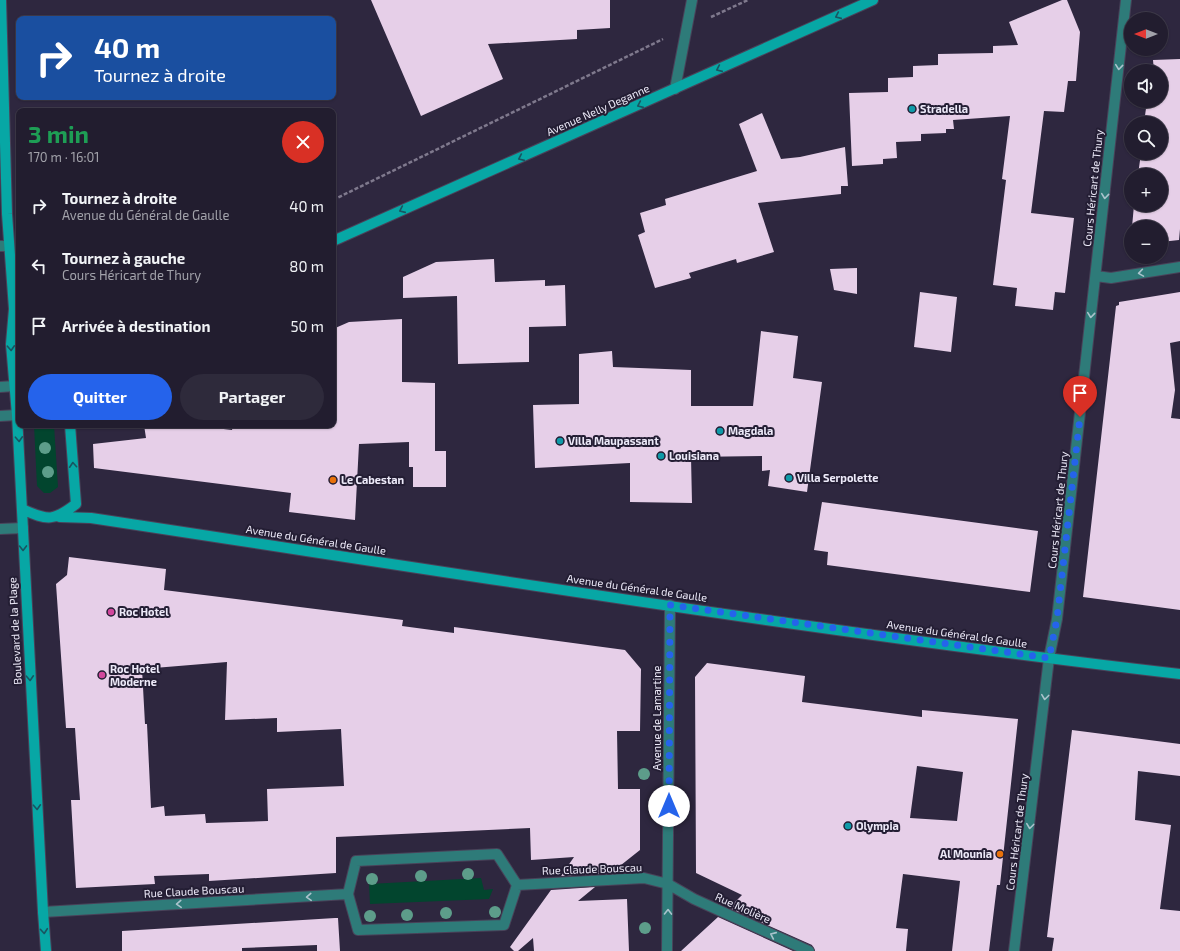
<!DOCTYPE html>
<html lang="fr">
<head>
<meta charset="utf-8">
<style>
  body { margin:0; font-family:"Exo 2",sans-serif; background:#2e2a3b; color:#f1f3f6; height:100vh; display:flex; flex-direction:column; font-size:15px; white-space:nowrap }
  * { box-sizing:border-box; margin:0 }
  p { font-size:13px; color:#a2a2aa }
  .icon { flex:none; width:22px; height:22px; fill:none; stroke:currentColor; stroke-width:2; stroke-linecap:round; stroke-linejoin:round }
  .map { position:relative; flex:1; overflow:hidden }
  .drawer { position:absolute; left:16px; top:108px; width:320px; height:320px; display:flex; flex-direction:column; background:#221d2f; border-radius:8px; box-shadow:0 1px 3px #0004,0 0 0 1px #3f3b4b }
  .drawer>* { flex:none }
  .guide { position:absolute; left:16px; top:16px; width:320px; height:84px; border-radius:8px; box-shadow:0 1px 3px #0004,0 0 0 1px #3f3b4b; background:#1a4fa0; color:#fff; overflow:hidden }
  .needle { width:26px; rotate:270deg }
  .controls { position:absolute; left:1124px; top:12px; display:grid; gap:8px }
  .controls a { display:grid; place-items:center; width:44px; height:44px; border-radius:50%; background:#221d2f; box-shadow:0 1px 3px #0004,0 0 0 1px #3f3b4b; font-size:20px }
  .pin { position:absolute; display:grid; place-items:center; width:34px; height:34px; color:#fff; margin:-41px -17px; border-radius:50% 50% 50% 0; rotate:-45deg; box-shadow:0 0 4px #0007 }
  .pin .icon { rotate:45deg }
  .me { position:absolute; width:44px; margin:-22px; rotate:0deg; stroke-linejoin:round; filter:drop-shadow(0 0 3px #0008) }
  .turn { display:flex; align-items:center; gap:14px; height:84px; padding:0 12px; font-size:18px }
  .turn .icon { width:52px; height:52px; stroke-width:2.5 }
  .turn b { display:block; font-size:28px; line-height:34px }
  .round { display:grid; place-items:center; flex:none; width:42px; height:42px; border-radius:21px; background:#2e2a3b }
  .overview { display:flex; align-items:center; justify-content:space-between; height:68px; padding:0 12px }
  h1 { font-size:24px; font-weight:700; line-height:30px; color:#1e9e55 }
  .primary-button { display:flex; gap:8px; margin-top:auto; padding:8px 12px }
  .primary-button a { flex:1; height:46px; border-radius:24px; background:#2563eb; color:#fff; font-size:16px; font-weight:700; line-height:46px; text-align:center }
  .primary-button a+a { background:#2e2a3b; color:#f1f3f6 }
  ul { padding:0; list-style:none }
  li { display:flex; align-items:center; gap:12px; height:60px; padding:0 12px }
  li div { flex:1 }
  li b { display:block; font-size:15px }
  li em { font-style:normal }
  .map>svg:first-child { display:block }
  .green { fill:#02452e }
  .building { fill:#e6cfe8; fill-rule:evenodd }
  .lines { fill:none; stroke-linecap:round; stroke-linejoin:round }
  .lane-casing { stroke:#494259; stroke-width:12 }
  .street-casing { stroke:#494259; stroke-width:12 }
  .secondary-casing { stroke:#494259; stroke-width:12 }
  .path { stroke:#7f798d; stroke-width:2.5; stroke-dasharray:4 2; stroke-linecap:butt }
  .lane { stroke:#2e7b79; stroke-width:10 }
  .street { stroke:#2e7b79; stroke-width:10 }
  .secondary { stroke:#07a7a5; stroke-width:10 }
  .tree { fill:#5d9d8a }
  .oneway { stroke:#185561 }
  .oneway2 { stroke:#aac3cc }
  .route { stroke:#2563eb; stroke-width:7; stroke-dasharray:0 12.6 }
  .culture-dot { fill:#0f9aa8; stroke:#241e34; stroke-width:1.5 }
  .food-dot { fill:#e8710a; stroke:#241e34; stroke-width:1.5 }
  .hotel-dot { fill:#d1479c; stroke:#241e34; stroke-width:1.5 }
  .labels { text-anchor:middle; stroke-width:4; stroke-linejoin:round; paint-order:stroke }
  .poi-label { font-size:11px; font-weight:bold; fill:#edeaf9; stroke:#241e34; text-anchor:start }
  .street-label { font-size:11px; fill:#edeaf9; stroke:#241e34 }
</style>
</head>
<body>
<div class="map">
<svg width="1180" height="951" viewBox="0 0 1180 951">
  <rect width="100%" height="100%" fill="#2e273f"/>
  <!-- green -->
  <path class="green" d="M34,425H54L58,487L50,493H44L37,486Z
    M481,878L484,890L493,889L489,899L370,904L369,884Z"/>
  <!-- building -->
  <path class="building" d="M371,0H610V28L577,30V39L488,44L503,79L421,116Z
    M1062,0H1067L1080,32L1076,81H1068L1064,112L1044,111L1031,213L1074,218L1065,293L1055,292L1053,310L1015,306L1017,288L993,285L1006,180L1002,179L1010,116L953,120L954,129H946V133L921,134V141L896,142L897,158L883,159V164L852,166L849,93L888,92V78L913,77V66L938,65V54L993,53V46L1018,45L1009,22Z
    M1180,59V229L1179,240L1161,242V227H1132L1134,205H1161V175H1138L1141,153H1161V123H1144L1147,101H1161V71H1154L1153,60Z
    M762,113L781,159L800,157L845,147L848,186H841V194L758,203L774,252L737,263L736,259L689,273L691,278L655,288L638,235L645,232L640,213L666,205L665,199L757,171L739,124Z
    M494,259L495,282L545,280V286L565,285L566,326L529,327V362L458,364L457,296L403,298V277L436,262Z
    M857,268V294L834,290L830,269Z
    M920,292L957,297L951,352L914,347Z
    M1180,292V341L1170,343L1175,390L1171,418L1180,419V610L1083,597L1116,306L1119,305V302Z
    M402,319V382L435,383V451H446V487H413V467H409V442L359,444L355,520L289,512L291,493L94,468L93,444L146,438L144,425H189L232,430L233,425H333V329L349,322Z
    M761,331L798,336L793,378L822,382L807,492L768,486L770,470L762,471V456L691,457L692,503L630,502V463L535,468L533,405L579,404V354L612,351L613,367L691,370V406H753Z
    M822,502L1038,531L1030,592L827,565L828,552L814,550Z
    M69,557L166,569L164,590L403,620L402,626L454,633V627L625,650L641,669L640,731H617L618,789H640V850L611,873L561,876L574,857L531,860L530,828L336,837V873L209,881V874L154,876L155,884L76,888L71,800H80L78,773L75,728H66L56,584L67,575ZM227,662L225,720L277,718V732L341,729L344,786L267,789L268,821L206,823L205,814L165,816L164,806L151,808L147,724H145L142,669Z
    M707,663L805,676L802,702L922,717V710L1018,719L1000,885H997L989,951H952L960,881L903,874L896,928L908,929L906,951H815L812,945L729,908L742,895L696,873L695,677ZM917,766L963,772L957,821L910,818Z
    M1072,730L1180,744V776L1138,771L1135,820L1171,825L1160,909L1180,911V951H1052L1054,938L1047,937Z
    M595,887L578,901L627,899L629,951H534L533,938L518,951H514L510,947L551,890Z
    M718,917L793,951H681Z
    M335,918H338L340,951H317V945L242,948V951H122V931Z"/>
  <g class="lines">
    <!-- lane casing -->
    <g class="lane-casing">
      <path id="lane" d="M0,387L15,386
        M0,416L17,415
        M0,529L23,528"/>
    </g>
    <!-- street casing -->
    <g class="street-casing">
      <path id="street" d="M675,89L692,0
        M0,246H8
        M1096,276L1111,278L1180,267
        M497,854L517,885L504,925L358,930L348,894L356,861Z
        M517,885L644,878L668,884L694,899L809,951
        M43,912L348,894
        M667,951L670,605
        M1014,951L1049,658L1057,619L1126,0"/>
    </g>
    <!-- secondary casing -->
    <g class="secondary-casing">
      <path id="secondary" d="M1,0L7,214L14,309L11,344L17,415L43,912L46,951
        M333,241L873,0
        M70,425L76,504
        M22,509C48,521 54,521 76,504
        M60,517L91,518C454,573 816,632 1180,674"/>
    </g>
    <!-- path -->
    <path class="path" d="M711,17L748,0
      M333,200L663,39"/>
    <!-- lane -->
    <use href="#lane" class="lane"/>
    <!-- street -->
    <use href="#street" class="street"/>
    <!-- secondary -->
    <use href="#secondary" class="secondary"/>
  </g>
  <!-- trees -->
  <g class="tree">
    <circle cx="45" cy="448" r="6"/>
    <circle cx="48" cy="472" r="6"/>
    <circle cx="644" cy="774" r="6"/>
    <circle cx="468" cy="874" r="6"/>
    <circle cx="421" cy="876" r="6"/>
    <circle cx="372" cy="879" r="6"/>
    <circle cx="495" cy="912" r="6"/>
    <circle cx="446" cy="913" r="6"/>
    <circle cx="407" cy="915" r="6"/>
    <circle cx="370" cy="916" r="6"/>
    <circle cx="645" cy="928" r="6"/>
  </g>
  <!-- one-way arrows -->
  <defs><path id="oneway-chevron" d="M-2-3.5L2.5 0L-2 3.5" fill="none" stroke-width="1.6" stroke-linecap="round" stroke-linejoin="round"/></defs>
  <g class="oneway">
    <use href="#oneway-chevron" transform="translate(838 16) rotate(156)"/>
    <use href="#oneway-chevron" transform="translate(719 69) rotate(156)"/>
    <use href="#oneway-chevron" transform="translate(640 105) rotate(156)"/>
    <use href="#oneway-chevron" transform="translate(521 158) rotate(156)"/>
    <use href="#oneway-chevron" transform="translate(402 210) rotate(156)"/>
    <use href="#oneway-chevron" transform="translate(11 348) rotate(87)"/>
    <use href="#oneway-chevron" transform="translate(19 439) rotate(87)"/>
    <use href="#oneway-chevron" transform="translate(73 465) rotate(-94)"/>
    <use href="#oneway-chevron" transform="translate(23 548) rotate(89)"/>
    <use href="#oneway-chevron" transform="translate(30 678) rotate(87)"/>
    <use href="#oneway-chevron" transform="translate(37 807) rotate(87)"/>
    <use href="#oneway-chevron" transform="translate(44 931) rotate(85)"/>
  </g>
  <g class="oneway2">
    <use href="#oneway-chevron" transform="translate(1119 67) rotate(96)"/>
    <use href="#oneway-chevron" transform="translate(1105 196) rotate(96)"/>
    <use href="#oneway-chevron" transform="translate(1141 273) rotate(171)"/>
    <use href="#oneway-chevron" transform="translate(1091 315) rotate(96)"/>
    <use href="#oneway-chevron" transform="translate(1045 697) rotate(97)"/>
    <use href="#oneway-chevron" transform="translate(1030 826) rotate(97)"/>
    <use href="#oneway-chevron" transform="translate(309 897) rotate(177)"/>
    <use href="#oneway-chevron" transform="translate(179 904) rotate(177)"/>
    <use href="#oneway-chevron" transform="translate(668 912) rotate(-89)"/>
    <use href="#oneway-chevron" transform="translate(773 935) rotate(-156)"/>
  </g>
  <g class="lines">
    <!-- route -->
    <path class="route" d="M669,806L670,605L1049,658L1057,619L1080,417"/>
  </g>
  <!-- markers -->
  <g class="culture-dot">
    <circle cx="912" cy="109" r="4"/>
    <circle cx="720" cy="431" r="4"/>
    <circle cx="560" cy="441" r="4"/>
    <circle cx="661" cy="456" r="4"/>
    <circle cx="789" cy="478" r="4"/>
    <circle cx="848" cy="826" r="4"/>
  </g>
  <g class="food-dot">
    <circle cx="333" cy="480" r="4"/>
    <circle cx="1000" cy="854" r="4"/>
  </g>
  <g class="hotel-dot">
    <circle cx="111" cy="612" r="4"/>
    <circle cx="102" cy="675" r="4"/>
  </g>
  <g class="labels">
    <!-- poi labels -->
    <g class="poi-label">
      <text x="920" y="113">Stradella</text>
      <text x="728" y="435">Magdala</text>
      <text x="568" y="445">Villa Maupassant</text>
      <text x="669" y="460">Louisiana</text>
      <text x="797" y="482">Villa Serpolette</text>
      <text x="341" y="484">Le Cabestan</text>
      <text x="119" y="616">Roc Hotel</text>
      <text x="110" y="673">Roc Hotel<tspan x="110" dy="13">Moderne</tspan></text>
      <text x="856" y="830">Olympia</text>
      <text x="992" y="858" text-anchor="end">Al Mounia</text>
    </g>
    <!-- street labels -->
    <g class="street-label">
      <text transform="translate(598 110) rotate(-24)" y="4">Avenue Nelly Deganne</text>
      <text transform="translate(1093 188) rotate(-84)" y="4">Cours Héricart de Thury</text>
      <text transform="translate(1058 510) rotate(-84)" y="4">Cours Héricart de Thury</text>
      <text transform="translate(316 540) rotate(9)" y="4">Avenue du Général de Gaulle</text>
      <text transform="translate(637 588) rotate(8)" y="4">Avenue du Général de Gaulle</text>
      <text transform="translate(15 631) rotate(-93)" y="4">Boulevard de la Plage</text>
      <text transform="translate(957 634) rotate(8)" y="4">Avenue du Général de Gaulle</text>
      <text transform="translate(657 718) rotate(-90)" y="4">Avenue de Lamartine</text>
      <text transform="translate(1017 832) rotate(-83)" y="4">Cours Héricart de Thury</text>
      <text transform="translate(592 869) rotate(-2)" y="4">Rue Claude Bouscau</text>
      <text transform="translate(194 891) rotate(-3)" y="4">Rue Claude Bouscau</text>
      <text transform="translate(743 908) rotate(24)" y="4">Rue Molière</text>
    </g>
  </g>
</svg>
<div class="controls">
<a><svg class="needle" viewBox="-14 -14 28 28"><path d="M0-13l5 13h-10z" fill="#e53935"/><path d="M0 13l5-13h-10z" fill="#a2a2aa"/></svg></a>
<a><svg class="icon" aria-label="sound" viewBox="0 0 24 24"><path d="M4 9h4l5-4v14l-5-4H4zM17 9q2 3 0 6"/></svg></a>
<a><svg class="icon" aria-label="search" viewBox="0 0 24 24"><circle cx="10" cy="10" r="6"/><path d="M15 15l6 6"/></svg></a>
<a>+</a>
<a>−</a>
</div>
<div class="pin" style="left:1080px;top:417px;background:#d93025"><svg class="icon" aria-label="arrive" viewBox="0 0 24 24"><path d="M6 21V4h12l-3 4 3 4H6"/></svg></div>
<svg class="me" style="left:669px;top:806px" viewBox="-20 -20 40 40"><circle r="19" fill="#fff"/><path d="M0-13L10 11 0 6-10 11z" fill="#2563eb"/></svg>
<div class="guide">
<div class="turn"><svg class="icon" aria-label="right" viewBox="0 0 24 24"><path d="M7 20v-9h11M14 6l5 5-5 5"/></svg><div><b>40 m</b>Tournez à droite</div></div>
</div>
<section class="drawer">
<div class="overview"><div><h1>3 min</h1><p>170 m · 16:01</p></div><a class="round" style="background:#d93025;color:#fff"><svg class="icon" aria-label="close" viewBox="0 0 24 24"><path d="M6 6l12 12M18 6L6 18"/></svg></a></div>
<ul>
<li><svg class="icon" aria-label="right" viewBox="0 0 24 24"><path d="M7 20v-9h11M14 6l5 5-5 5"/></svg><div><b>Tournez à droite</b><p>Avenue du Général de Gaulle</p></div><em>40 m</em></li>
<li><svg class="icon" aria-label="left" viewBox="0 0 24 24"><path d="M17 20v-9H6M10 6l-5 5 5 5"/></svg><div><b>Tournez à gauche</b><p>Cours Héricart de Thury</p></div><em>80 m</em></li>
<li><svg class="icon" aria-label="arrive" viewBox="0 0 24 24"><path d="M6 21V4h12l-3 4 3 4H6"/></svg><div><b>Arrivée à destination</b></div><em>50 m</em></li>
</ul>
<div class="primary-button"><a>Quitter</a><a>Partager</a></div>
</section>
</div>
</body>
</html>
